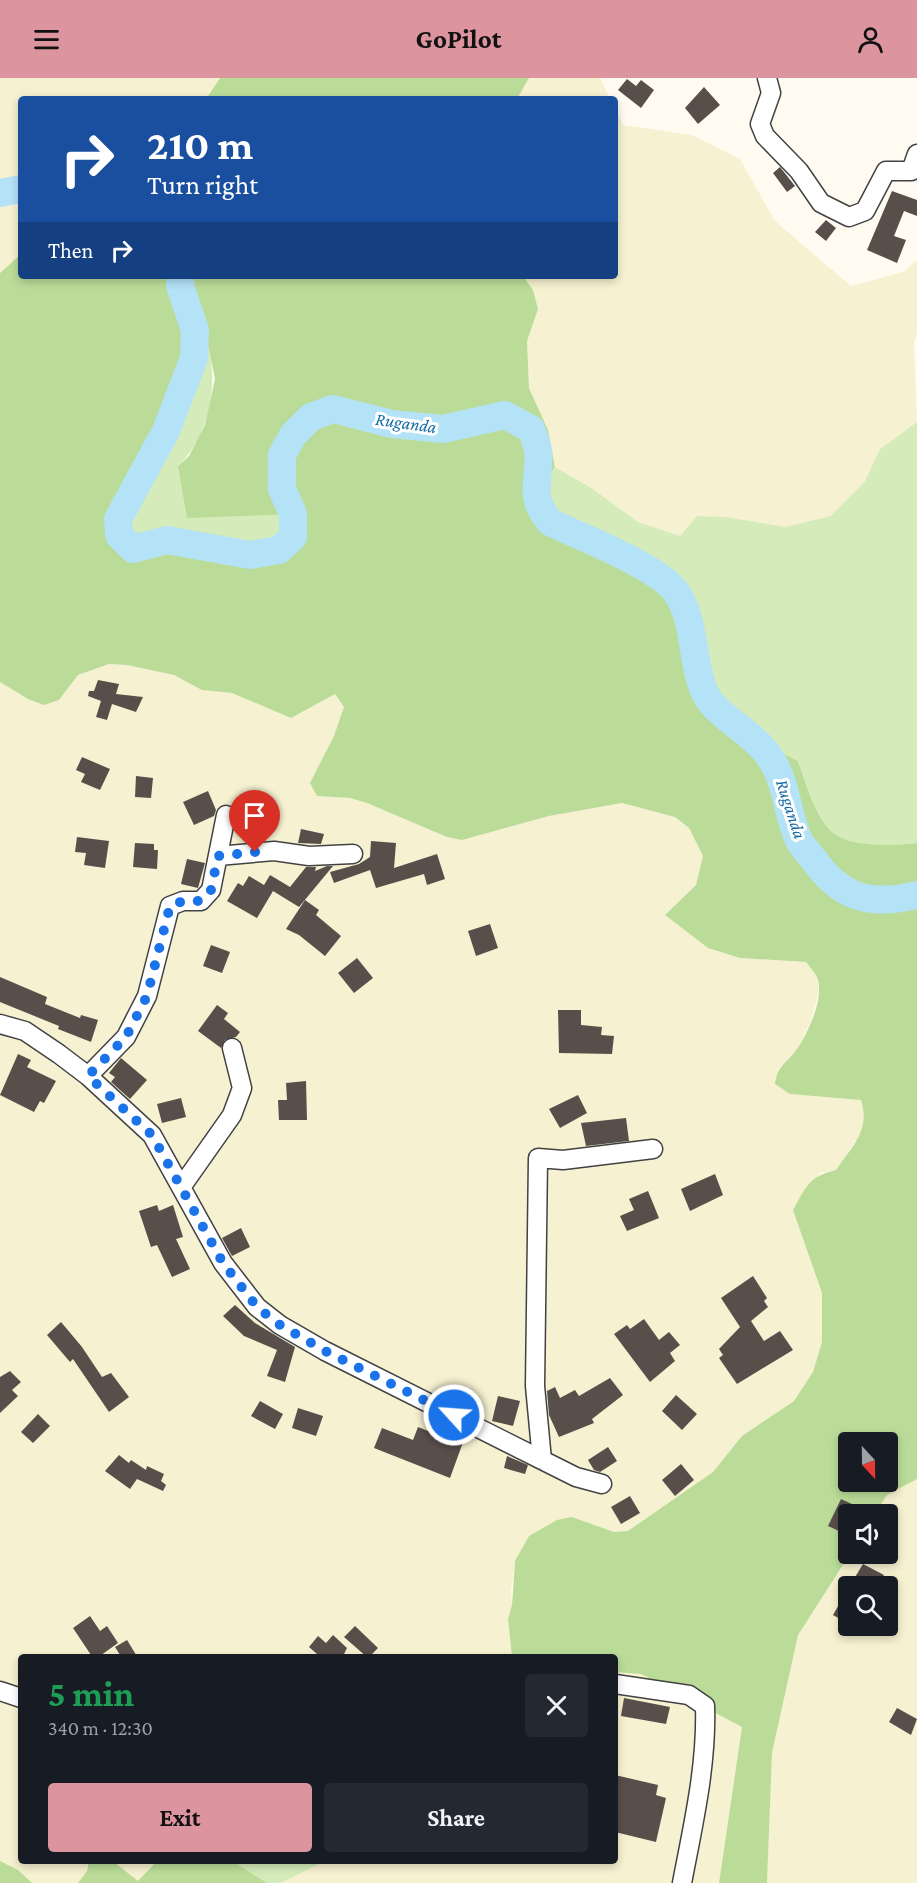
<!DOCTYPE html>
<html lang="en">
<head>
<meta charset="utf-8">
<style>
  body { margin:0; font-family:"Crimson Pro",serif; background:#242831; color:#f1f3f6; height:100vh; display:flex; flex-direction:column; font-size:22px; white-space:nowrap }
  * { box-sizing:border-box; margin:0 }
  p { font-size:20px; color:#9ea1a6 }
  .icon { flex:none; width:33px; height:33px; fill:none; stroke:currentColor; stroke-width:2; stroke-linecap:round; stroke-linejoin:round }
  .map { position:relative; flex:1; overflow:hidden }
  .details { position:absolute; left:18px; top:1576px; width:600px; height:210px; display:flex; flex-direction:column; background:#171b24; border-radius:6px; box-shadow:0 3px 9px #0003 }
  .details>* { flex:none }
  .banner { position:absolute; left:18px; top:18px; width:600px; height:183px; border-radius:6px; box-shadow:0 3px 9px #0003; background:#1a4fa0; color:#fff; overflow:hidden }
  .needle { width:39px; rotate:158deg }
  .buttons { position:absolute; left:838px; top:1354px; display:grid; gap:12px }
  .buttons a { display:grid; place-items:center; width:60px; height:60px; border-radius:6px; background:#171b24; box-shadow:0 3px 9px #0003; font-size:30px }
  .pin { position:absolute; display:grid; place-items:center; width:51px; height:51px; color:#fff; margin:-62px -26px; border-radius:50% 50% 50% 0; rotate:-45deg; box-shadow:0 0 6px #0007 }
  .pin .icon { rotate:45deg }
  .me { position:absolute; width:66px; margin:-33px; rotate:296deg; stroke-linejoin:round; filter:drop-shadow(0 0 4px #0008) }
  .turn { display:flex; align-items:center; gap:21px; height:126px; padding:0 30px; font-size:27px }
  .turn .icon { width:78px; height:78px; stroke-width:2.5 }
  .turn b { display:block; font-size:42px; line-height:51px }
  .then { display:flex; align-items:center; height:57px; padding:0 30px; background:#0003; gap:12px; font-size:22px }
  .round { display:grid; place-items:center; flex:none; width:63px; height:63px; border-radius:6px; background:#242831 }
  .overview { display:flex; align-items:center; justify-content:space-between; height:102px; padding:0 30px }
  h1 { font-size:36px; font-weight:700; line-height:45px; color:#1e9e55 }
  .action { display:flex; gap:12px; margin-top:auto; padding:12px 30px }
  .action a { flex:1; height:69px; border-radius:6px; background:#dc959e; color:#111; font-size:24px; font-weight:700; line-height:69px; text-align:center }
  .action a+a { background:#242831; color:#f1f3f6 }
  header { display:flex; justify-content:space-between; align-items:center; height:78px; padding:0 30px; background:#dc959e; color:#111; font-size:27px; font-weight:700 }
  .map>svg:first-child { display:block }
  .farmland { fill:#f6f1d0; fill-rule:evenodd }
  .green { fill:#d5ebb9 }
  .forest { fill:#badc98; fill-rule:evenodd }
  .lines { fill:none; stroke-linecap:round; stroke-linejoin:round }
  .river { stroke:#b4e2f7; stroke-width:28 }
  .building { fill:#584f4b }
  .minor-casing { stroke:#424242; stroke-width:21 }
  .minor { stroke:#fff; stroke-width:18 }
  .route { stroke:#1a73e8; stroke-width:10; stroke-dasharray:0 18 }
  .labels { text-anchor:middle; stroke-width:6; stroke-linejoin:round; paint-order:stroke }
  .water-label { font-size:18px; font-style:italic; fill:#156ca4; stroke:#fff }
</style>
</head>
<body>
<header><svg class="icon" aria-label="menu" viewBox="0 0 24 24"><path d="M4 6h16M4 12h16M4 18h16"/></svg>GoPilot<svg class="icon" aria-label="person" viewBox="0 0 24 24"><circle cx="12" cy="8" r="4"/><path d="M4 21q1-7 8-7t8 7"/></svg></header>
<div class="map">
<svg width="917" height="1805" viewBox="0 0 917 1805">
  <rect width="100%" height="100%" fill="#fffbf1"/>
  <!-- farmland -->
  <path class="farmland" d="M0,0H220L206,21H21V176L0,195Z
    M529,0H600L610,21H517Z
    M615,30L623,47L692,57L740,81L775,143L851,208L903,194L917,182V255L914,265L917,344L880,371L865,403L831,438L785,449L727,439L697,438L680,458L638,444L593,411L555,389L548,352L529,310L527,263L538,231L523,198H615Z
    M109,586L127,587L174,597L203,612L232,615L291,640L335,616L344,629L317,718L350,720L367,725L447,759L462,762L549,738L622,725L675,739L689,750L703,778L696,807L665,837L708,870L740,880L806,884L817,899L819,913L811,943L797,972L777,992L790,1016L862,1022L866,1037L863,1052L836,1092L820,1095L793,1132L822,1215V1264L813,1294L794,1323L742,1358L713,1394L628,1453L614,1454L572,1439L529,1458L515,1483L511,1513L512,1527L508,1541L512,1579L21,1580V1784H615V1594L641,1596L742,1649L719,1805H0V604L28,621L59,622L78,597Z
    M917,1401V1805H767L772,1675L798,1557L850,1476H888V1437H874L887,1417ZM849,1509H888V1548H849Z"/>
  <!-- green -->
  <path class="green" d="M180,208C188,220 200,235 204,248C219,296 215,352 178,388L293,436V459L279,472L250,477L167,462L133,471L119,457L118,441L166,353L195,252Z
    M917,344V765C894,768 847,770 830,752C814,735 806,705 798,683C772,669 719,642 706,616C687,579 696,536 667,504L550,444L539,432L535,418L555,389L593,411L638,444L680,458L697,438L727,439L785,449L831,438L865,403L880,371Z
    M234,1784H323L281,1805H267Z"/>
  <!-- forest -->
  <path class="forest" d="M220,0H529L517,21H206Z
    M21,176V198H523L533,212L538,231L527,263L529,310L548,352L555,389L535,418L539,432L550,444L667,504C696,536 687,579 706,616C719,643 772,669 798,683C806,705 814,735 830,752C847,770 894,768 917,765V1401L887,1417L874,1437H849L850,1476L798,1557L772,1675L767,1805H719L742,1649L641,1596L615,1594V1580L512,1579L508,1541L512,1527L515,1483L529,1458L557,1442L572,1439L614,1454L628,1453L713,1394L742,1358L794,1323L813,1294L822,1264V1215L793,1132C806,1109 809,1098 836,1092C852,1068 871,1052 861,1022L790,1016L775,1006C778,985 786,987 797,971C808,955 825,919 817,899C814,894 809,888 806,884L740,880L708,870L665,837L696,807L703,778L689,750L675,739L622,725L549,738L462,762L447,759L367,725L350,720L317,718L310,705L334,658L344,629L335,616L291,640L232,615L202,612L174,597L127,587L109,586L78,597L59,622L44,627L28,621L0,604V195ZM181,211L204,246L215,301L205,347L189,378L178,388L187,440L293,436V459L279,472L250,477L167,462L133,471L119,457L118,441L166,353L194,280L195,252ZM849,1365H888V1404H849Z
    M0,1783L18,1792L32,1805H0Z
    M89,1784H114L138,1803L156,1784H234L267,1805H78L87,1793Z"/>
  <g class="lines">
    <!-- river -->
    <path class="river" d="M0,115L21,111
      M180,198V208L195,252L194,280L166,353L118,441L119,457L133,471L167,462L250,477L279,472L293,459V436L282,411V377L293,357L311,339L333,331L392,346L443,351L505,337L531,351C534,358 537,366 538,373C541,404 527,417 550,444C580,459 660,489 677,515C696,544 691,584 705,615C715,638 752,653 769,678C787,703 786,733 798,760C801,768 809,775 814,782C842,821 871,828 917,817"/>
  </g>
  <!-- building -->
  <path class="building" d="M627,1L636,8L641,2L654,12L641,30L618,12Z
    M704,9L720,27L698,46L685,30Z
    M780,89L795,108L787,114L773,95Z
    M892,113L917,122V138L904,133L894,158L906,162L897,185L867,172Z
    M826,142L836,150L826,163L815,154Z
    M98,602L119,606L116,616L143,619L136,634L112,626L107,642L96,639L101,623L88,618L89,613H94Z
    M82,679L110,691L100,712L81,704L85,696L76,692Z
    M136,698L153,700L151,720L135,719Z
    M208,713L216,732L214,738L194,747L183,724Z
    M301,751L324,756L321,766L298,765Z
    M77,759L109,763L105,790L84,787L86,775L75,774Z
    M371,763L396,765L394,790L437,776L445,801L427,807L424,796L376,810L370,792L334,805L330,794L359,786L370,779Z
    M135,765L154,766V772H158L157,791L133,789Z
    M187,781L205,785L198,810L181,806Z
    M327,788H333L299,829L273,813L257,840L227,823L238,805L243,808L249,798L264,807L270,797L290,809L306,789H316L315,793Z
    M305,822L319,832L316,837L341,858L325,878L299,857L286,851Z
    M490,846L498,870L476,878L468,853Z
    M211,867L230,874L222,895L203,888Z
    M357,880L373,900L354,915L338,895Z
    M0,899L47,919L45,926L80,940L81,937L98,942L91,964L58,951L59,948L0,924Z
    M217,927L228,935L224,941L240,954L236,959L225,962L221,970L198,953Z
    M558,932H581V947L602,949L601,957L614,958L612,976L559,975Z
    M18,976L31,982L27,989L56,1003L44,1025L40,1023L34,1034L0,1017Z
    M121,980L147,1002L130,1021L111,1004L115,999L109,995Z
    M306,1003L307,1042H279L278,1022H287L286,1005Z
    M578,1017L587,1035L560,1050L549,1031Z
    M181,1020L186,1039L162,1045L157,1026Z
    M626,1040L629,1063L586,1068L581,1045Z
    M715,1096L723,1117L690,1133L681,1111Z
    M648,1113L659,1140L627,1153L620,1138L634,1132L629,1121Z
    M157,1127L159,1133L173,1127L183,1159L176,1161L190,1191L172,1199L157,1167L151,1169L139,1133Z
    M241,1150L250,1169L232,1178L222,1160Z
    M753,1198L767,1220L764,1223L768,1229L751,1243L764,1263L780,1253L793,1272L737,1306L719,1280L723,1277L719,1271L740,1249L721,1220Z
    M235,1227L255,1245L295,1269L285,1304L267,1298L277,1272L244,1258L223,1238Z
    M644,1241L659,1262L669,1254L680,1267L670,1275L675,1283L650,1304L614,1256L627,1247L630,1251Z
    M61,1244L82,1269L102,1299L111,1295L129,1319L109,1334L73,1281L70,1284L47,1257Z
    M10,1293L21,1304L12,1312L18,1318L0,1335V1299Z
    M610,1300L623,1317L592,1341L594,1345L559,1359L549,1337L547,1313L555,1309L560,1320L575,1312L579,1318Z
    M676,1317L697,1336L682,1352L662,1333Z
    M498,1318L520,1323L513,1348L492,1343Z
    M260,1323L283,1336L275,1351L251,1338Z
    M298,1330L323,1338L316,1358L292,1350Z
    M38,1336L50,1348L33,1365L21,1354Z
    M441,1344L466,1356L450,1400L374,1370L382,1350L413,1362L418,1349L436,1356Z
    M608,1369L617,1383L600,1394L594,1392L588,1382Z
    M119,1377L129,1385L131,1382L146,1392L147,1388L164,1396L161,1403L166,1407L163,1413L137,1401L130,1411L105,1393Z
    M507,1378L528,1387L525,1396L504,1390Z
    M681,1386L694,1402L675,1418L662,1402Z
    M630,1418L640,1435L621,1446L611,1429Z
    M841,1421L852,1426L839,1453L828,1448Z
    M863,1486L884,1497L877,1509H849Z
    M849,1509V1546L833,1537Z
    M90,1538L100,1553L107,1548L118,1565L97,1580H93L73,1550Z
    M355,1548L378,1570L368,1580L344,1559Z
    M333,1557L347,1570L342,1580H313L317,1576L309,1569L318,1558L326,1565Z
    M127,1562L138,1580H122L115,1569Z
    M624,1620L670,1629L666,1646L621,1638Z
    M897,1630L917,1641L911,1657L889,1644Z
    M615,1697L658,1707L656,1717L666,1720L656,1764L615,1754Z"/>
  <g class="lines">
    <!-- minor casing -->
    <g class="minor-casing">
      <path id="minor" d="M767,0L771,15L760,46L765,58L799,93L821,125L849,139L865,133L886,93H911L917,76
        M218,778L274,773L309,778L353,776
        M0,946L25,953L59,976L88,998L152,1057L223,1185L257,1229L280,1247L325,1273L542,1382L576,1399L602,1406
        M88,998L126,959L147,918L170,828L183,823H201L211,812L226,737
        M182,1108L232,1037L242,1010L232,970
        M542,1382L535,1308L538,1080L563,1082L653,1071
        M615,1606L689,1617L705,1628C707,1688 693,1747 682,1805
        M0,1613L21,1620"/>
    </g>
    <!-- minor -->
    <use href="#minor" class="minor"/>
  </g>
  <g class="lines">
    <!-- route -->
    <path class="route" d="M255,774L218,778L211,812L201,823H183L170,828L147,918L126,959L88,998L152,1057L223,1185L257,1229L280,1247L325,1273L454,1337"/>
  </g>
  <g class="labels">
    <!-- water labels -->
    <g class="water-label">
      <text transform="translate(406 345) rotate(8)" y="6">Ruganda</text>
      <text transform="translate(791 731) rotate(72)" y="6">Ruganda</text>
    </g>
  </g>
</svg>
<div class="buttons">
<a><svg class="needle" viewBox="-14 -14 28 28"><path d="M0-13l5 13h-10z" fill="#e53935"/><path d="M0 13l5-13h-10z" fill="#9ea1a6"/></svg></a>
<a><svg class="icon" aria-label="sound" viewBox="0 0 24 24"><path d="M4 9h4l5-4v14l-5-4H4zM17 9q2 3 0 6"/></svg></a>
<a><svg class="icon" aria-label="search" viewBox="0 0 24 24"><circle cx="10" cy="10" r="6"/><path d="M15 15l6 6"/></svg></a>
</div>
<div class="pin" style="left:255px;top:774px;background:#d93025"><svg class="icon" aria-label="arrive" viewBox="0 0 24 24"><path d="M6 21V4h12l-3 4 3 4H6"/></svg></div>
<svg class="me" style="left:454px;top:1337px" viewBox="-20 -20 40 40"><circle r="17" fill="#1a73e8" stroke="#fff" stroke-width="3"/><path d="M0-11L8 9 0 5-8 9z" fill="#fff"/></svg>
<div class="banner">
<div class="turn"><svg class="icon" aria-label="right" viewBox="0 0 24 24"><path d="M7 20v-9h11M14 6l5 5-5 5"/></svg><div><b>210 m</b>Turn right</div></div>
<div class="then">Then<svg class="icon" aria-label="right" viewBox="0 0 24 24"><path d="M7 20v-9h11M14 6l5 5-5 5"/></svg></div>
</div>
<section class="details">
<div class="overview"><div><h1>5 min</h1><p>340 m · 12:30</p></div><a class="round"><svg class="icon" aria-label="close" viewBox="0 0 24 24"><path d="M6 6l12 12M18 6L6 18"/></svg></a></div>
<div class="action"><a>Exit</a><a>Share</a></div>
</section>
</div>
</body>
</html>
